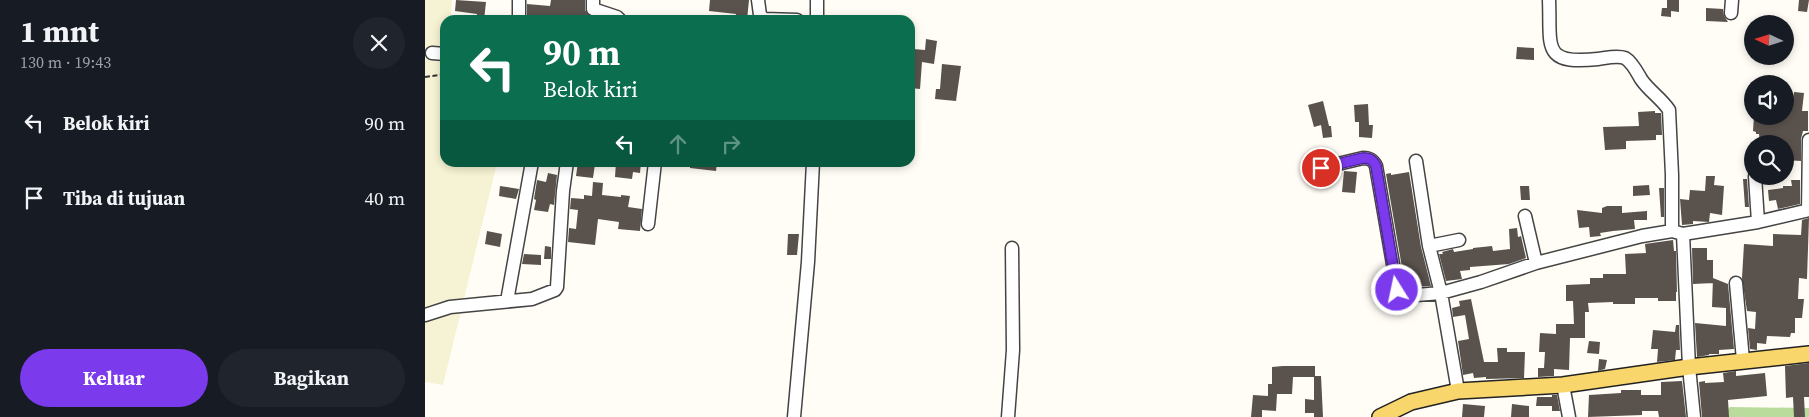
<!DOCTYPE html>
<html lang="id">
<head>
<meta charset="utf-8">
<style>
  body { margin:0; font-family:"Source Serif 4",serif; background:#20242c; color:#f1f3f6; height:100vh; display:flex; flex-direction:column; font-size:19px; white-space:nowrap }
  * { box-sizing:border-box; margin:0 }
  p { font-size:16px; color:#9ea1a6 }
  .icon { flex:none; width:28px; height:28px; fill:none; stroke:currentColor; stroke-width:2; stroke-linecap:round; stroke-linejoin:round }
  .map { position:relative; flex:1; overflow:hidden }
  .details { display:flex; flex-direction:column; background:#171b24; width:425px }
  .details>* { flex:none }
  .banner { position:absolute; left:15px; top:15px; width:475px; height:152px; border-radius:15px; box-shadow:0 2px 8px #0003; background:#0b6e4f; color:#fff; overflow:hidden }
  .needle { width:32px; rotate:274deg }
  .buttons { position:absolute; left:1319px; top:15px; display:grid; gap:10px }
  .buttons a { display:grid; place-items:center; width:50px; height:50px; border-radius:50%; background:#171b24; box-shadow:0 2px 8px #0003; font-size:25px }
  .pin { position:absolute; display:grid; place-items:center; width:42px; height:42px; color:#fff; margin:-21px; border:2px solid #fff; border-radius:50%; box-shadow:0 1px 5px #0007 }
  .me { position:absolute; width:55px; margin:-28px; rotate:350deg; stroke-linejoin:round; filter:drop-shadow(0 0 4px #0008) }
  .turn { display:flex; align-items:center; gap:18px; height:105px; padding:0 20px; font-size:22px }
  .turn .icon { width:65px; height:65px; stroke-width:2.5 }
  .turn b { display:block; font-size:35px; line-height:42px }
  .lanes { display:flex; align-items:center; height:48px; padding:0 20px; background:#0003; justify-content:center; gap:25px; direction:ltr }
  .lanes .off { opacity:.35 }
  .round { display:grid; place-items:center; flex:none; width:52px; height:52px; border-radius:26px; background:#20242c }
  .head { display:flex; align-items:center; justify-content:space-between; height:85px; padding:0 20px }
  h1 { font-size:30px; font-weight:700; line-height:38px }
  .primary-button { display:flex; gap:10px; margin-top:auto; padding:10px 20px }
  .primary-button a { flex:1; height:58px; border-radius:30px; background:#7c3aed; color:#fff; font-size:20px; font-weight:700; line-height:58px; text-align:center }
  .primary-button a+a { background:#20242c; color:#f1f3f6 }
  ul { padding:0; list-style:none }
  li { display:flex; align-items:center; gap:15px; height:75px; padding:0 20px }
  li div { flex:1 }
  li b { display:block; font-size:19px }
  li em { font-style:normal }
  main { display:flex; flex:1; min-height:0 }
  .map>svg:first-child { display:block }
  .farmland { fill:#f6f3d4 }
  .forest { fill:#b9dc9c }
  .building { fill:#5a524d }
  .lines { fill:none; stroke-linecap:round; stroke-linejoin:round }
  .minor-casing { stroke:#444; stroke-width:15 }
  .major-casing { stroke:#222; stroke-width:18 }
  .path { stroke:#333; stroke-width:2; stroke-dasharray:5 2.5; stroke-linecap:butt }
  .minor { stroke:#fff; stroke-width:12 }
  .major { stroke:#f9d66b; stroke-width:15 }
  .route-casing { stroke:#51269a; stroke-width:12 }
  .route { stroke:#7c3aed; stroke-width:9 }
</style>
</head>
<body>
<main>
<section class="details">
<div class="head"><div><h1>1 mnt</h1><p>130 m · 19:43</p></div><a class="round"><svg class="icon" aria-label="close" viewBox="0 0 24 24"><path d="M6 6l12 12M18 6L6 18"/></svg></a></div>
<ul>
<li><svg class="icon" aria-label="left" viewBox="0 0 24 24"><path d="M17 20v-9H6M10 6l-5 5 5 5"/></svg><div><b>Belok kiri</b></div><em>90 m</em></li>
<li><svg class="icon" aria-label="arrive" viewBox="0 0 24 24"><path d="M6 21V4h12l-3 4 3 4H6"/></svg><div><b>Tiba di tujuan</b></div><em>40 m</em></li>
</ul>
<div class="primary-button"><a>Keluar</a><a>Bagikan</a></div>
</section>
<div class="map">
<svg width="1384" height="417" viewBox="0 0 1384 417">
  <rect width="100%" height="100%" fill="#fffdf5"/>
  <!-- farmland -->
  <path class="farmland" d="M0,0H27L26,20H20V162L72,163L18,385L0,382Z"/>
  <!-- forest -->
  <path class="forest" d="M1305,407L1384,408V417H1296Z"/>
  <!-- building -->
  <path class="building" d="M31,0L61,2L59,20H51L52,14L30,11Z
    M126,0H160V10L164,16V20H107V16L102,15V4L125,6Z
    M285,0H324L322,20H310L311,14L284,11Z
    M1242,0H1254V12L1246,11V17L1236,16L1237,8H1242Z
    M1374,0H1384L1382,12L1373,11Z
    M1281,8L1298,9L1299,16L1303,22L1281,21Z
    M501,39L512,41L509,64L497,62L495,89L485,88L488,49L500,50Z
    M1092,47L1109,48V60L1091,59Z
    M517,64L536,66L531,101L510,99L511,89H515Z
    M1369,92L1379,93L1377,111H1383V131H1378L1376,139V161L1360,160V144H1335L1334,134H1331V132L1328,131L1329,116H1361L1362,99H1368Z
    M898,101L904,126H906L907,137L898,138L896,125L889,127L883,105Z
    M943,104L944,125H948L947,138L934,137V122H930L929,105Z
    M1230,111V113H1236L1237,135H1231V140L1201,141V149L1180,150L1178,127L1214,126L1213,112Z
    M901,149L902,158L894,160L892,150Z
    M153,162L170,164L168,178L151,176Z
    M191,162H216L215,173L208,172L207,179L190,177Z
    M265,162H292L291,171L265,168Z
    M919,171L932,172L930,193L917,192Z
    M984,172L996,247L1006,286L984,287V284L980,285L961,174L966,173V175Z
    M123,173L132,175L129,205L125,204L123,212L109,210L111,200L109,199L112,180L121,182Z
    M1281,176H1290L1289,185L1299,186L1297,215L1285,213L1284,222L1268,221V224L1257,225L1255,199L1264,200L1265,190L1280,191Z
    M1318,179H1322L1324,207H1320Z
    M1366,180H1375V204L1353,209L1351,200L1344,201L1343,190L1358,188V186H1367Z
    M168,182L178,183L177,195L196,197V195L205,196L203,207L217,209L215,231L193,229L194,222L173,219L170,245L143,242L144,228L151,229L153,210L145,209L146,198L159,199V195L167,196Z
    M1224,185L1225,195L1208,196V186Z
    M75,186L94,189L91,199L74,196Z
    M1095,186H1104L1105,200H1096Z
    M1234,188H1239V217H1236Z
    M1182,206H1197V213L1222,211V220H1209L1210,229L1188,231L1175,233L1176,236L1165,237L1164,227L1154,228L1152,210L1177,213V208Z
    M1384,218L1382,279L1374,278L1373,299H1379L1377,318H1370V333H1366L1365,337L1342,336L1341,344L1332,343V350L1325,349L1323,328L1330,329L1331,312L1322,311L1317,278L1319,244L1348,246V234L1376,235L1377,220Z
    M1092,228L1093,237L1096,236L1101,258L1084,264L1045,267V270L1035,271L1037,279L1021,281L1014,254H1018L1017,252L1028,249L1029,252L1048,249V248L1067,246L1068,251L1085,249L1084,229Z
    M62,231L77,234L75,247L60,244Z
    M363,234H374L372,255H362Z
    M1248,240L1249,251H1251L1252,292H1251V301H1233V298H1210V304H1188V302L1163,303L1164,312H1160V338H1145L1144,370L1129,369V376L1113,377V368H1119L1120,352H1114L1115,333L1131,334V324H1149L1148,301H1141V285L1165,284V278H1178V274H1201L1200,254L1221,253L1220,244Z
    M120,246L126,247V259H119Z
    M1267,248H1282V260H1288V283L1268,284Z
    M99,254L116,255V265L97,264Z
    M1288,278L1303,284L1309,349L1294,350V354H1284V355L1272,357L1270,323L1301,326V308L1287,307Z
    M958,288L959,296L949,297L948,289Z
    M1046,299L1059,362H1073L1072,348H1082V352H1100L1099,378L1061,379V377L1049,378L1048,373L1038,375L1033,341L1044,339L1040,315L1028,317L1027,308L1035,306L1034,301Z
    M1251,325H1254L1255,350H1251L1250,360L1232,362L1233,349H1226L1228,330L1250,332Z
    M1164,341L1175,342L1174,354L1162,353Z
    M1174,359L1182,360L1180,369L1173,371Z
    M1384,363V397H1379L1380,417H1369L1368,397L1361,398L1360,366Z
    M858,366H890V376H896L898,417H889V413H880V399L889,400V377H868L867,394H852L851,411L837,410V417H826L828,395L843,396V384H847V367Z
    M1311,371V376L1340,373L1342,396L1303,400L1304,417H1277L1274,382L1280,381V383L1299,382L1298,373Z
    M1257,381L1261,417H1234L1233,411H1217V415L1163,417L1164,395L1196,393V390H1216V395H1236V382Z
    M1127,395H1132L1135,411H1127V406H1111L1112,397H1127Z
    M1038,404L1060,406L1059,417H1037Z
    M1087,404L1104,406V417H1086Z"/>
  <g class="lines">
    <!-- minor casing -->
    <g class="minor-casing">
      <path id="minor" d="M168,0V9L192,17L195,20
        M333,0L335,15L339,19L372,20
        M392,0V20
        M1124,0C1126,47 1116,65 1173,59C1181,58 1192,55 1200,58C1207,62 1212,72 1216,79C1224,91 1236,98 1244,110L1247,175V231
        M1306,13L1307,0
        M94,20V0
        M7,53L20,54
        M896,168L938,158C945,158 948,160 951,166L973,293L979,296L1016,293L1004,246L991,161
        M1330,176L1333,222
        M1383,210L1384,140
        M1100,216L1111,263
        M223,224L230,162
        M1258,234L1264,367L1269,417
        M1004,246L1034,240
        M1311,283L1318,360
        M82,301L107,162
        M0,315L25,307L107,299L130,290L132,287L138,191L142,162
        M1138,385L1144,417
        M1033,391L1016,293L1056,282L1111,263L1217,236L1247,231L1258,234L1333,222L1384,210
        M369,417L383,262L388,162
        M583,417L588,350L587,248"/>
    </g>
    <!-- major casing -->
    <g class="major-casing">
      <path id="major" d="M955,417L986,402L1033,391L1138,385L1264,367L1384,354"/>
    </g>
    <!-- path -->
    <path class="path" d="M0,77L20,74"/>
    <!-- minor -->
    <use href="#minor" class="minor"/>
    <!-- major -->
    <use href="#major" class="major"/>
  </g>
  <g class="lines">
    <!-- route casing -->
    <g class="route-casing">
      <path id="route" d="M896,168L938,158C945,158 948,160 951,166L972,290"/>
    </g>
    <!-- route -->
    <use href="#route" class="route"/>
  </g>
</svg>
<div class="buttons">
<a><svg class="needle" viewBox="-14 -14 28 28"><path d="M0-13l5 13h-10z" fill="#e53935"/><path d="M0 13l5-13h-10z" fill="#9ea1a6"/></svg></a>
<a><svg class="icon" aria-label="sound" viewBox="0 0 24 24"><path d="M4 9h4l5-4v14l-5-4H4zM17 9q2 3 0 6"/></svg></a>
<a><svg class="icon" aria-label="search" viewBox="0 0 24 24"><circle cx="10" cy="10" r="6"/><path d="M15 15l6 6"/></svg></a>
</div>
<div class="pin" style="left:896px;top:168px;background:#d93025"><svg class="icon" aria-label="arrive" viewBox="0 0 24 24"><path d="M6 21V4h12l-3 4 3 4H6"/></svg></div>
<svg class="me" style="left:972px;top:290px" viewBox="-20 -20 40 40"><circle r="17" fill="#7c3aed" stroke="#fff" stroke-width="3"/><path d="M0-11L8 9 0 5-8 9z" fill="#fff"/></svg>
<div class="banner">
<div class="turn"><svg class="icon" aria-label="left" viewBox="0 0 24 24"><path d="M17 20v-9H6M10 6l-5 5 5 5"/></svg><div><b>90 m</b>Belok kiri</div></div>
<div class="lanes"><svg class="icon" aria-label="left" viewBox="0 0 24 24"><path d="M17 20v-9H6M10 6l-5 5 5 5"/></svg><svg class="icon off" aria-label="ahead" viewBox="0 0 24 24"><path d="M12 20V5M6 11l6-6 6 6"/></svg><svg class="icon off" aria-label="right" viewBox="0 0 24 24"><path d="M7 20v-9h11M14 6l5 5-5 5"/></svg></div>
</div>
</div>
</main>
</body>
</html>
